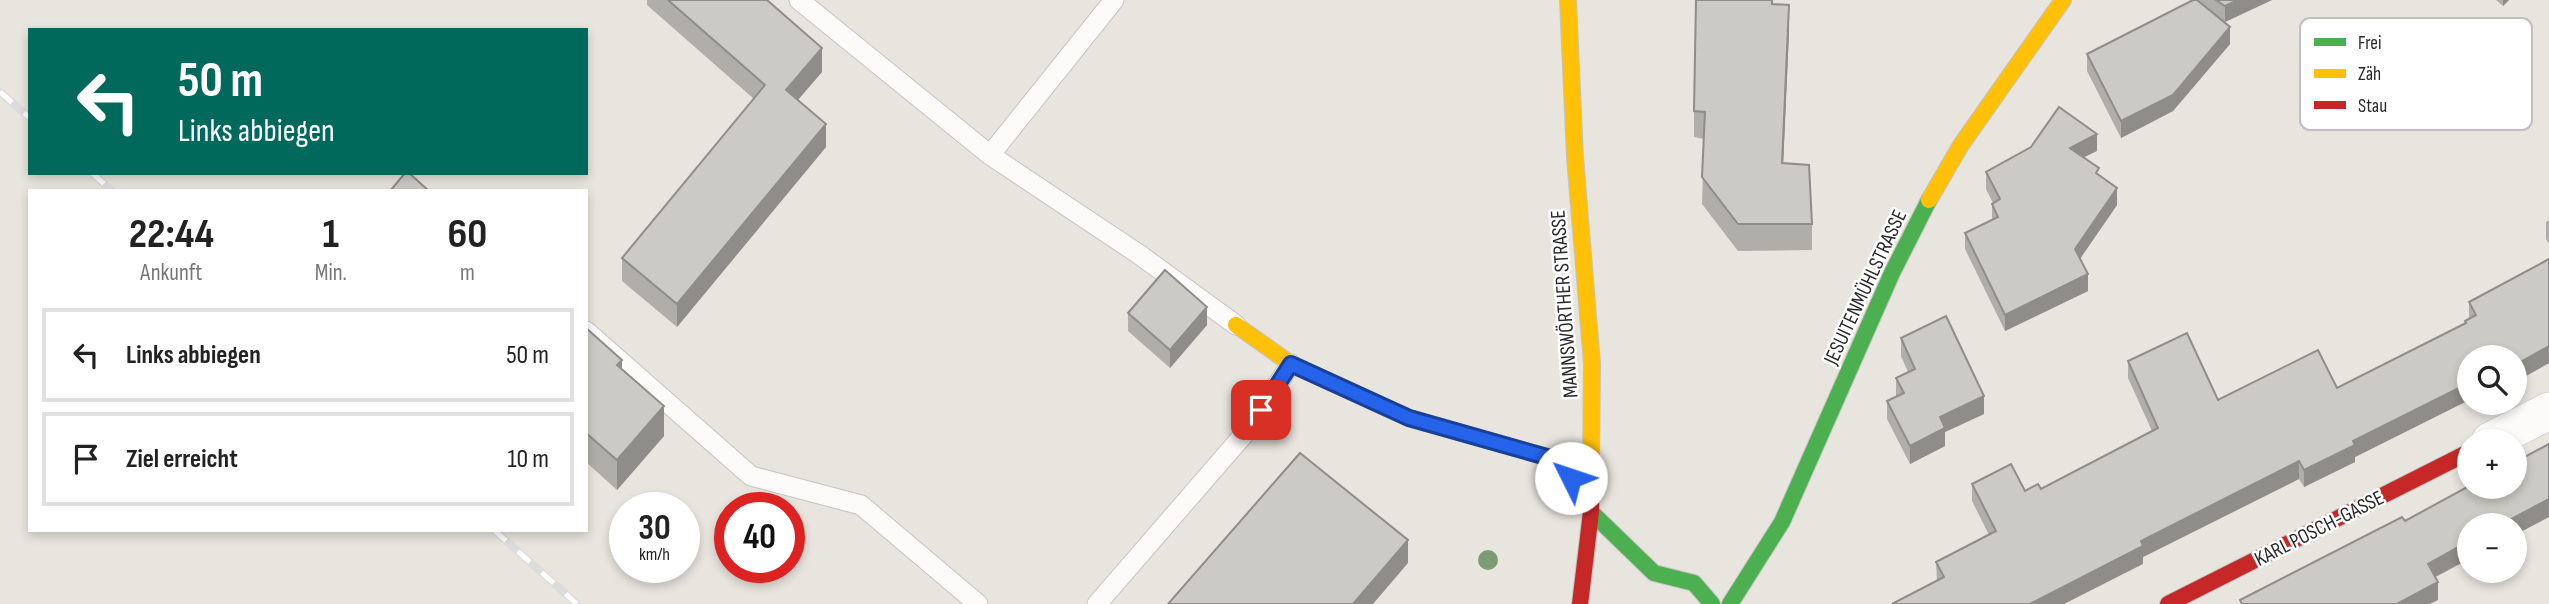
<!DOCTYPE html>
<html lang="de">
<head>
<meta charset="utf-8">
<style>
  body { margin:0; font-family:"Sofia Sans Condensed",sans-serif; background:#f6f6f6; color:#222; height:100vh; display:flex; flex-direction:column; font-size:26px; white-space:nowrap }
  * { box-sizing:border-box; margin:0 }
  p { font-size:23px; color:#767676 }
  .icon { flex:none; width:38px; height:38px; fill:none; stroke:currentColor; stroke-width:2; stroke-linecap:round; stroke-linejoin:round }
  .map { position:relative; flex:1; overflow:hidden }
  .side { position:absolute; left:28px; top:189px; width:560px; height:343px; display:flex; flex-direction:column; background:#fff; border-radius:0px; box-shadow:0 4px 10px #0003 }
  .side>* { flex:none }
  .guide { position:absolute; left:28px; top:28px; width:560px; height:147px; border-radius:0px; box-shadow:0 4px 10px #0003; background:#00695c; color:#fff; overflow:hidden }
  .fabs { position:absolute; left:2457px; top:345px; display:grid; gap:14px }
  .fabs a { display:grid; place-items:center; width:70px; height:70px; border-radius:50%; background:#fff; box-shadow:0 4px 10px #0003; font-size:35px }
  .speed { position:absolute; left:609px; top:492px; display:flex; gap:14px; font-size:35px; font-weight:700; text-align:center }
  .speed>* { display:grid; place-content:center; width:91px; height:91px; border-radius:50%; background:#fff; box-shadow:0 4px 10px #0003; line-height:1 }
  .speed small { font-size:18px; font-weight:400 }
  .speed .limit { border:10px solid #d22; background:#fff; color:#111 }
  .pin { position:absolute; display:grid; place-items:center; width:60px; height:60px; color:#fff; margin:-30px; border-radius:14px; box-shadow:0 4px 10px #0006 }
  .me { position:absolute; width:77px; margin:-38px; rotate:311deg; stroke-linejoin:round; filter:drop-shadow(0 0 5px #0008) }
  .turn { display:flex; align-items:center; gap:24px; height:147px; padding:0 35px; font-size:32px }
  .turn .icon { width:91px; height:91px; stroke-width:2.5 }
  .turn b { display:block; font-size:49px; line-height:60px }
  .eta { display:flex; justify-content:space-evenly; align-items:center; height:119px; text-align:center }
  .eta b { font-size:42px; font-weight:700; line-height:49px }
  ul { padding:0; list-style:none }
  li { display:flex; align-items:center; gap:21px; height:94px; margin:0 14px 10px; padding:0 21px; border:4px solid #e0e0e0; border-radius:0px }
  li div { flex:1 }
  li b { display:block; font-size:26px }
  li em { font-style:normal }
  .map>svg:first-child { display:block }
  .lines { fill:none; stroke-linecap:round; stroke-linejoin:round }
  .lane-casing { stroke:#c5c3c3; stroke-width:21 }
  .street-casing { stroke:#c5c3c3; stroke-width:38 }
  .fast-casing { stroke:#c5c3c3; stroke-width:18 }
  .slow-casing { stroke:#c5c3c3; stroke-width:18 }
  .jam-casing { stroke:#c5c3c3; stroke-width:18 }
  .lane { stroke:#fcfbfa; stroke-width:19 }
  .street { stroke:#fcfbfa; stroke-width:37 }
  .fast { stroke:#4caf50; stroke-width:16 }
  .slow { stroke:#ffc107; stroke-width:16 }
  .jam { stroke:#c62828; stroke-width:16 }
  .rail-casing { stroke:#dddcdd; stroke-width:8 }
  .rail { stroke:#fff; stroke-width:5; stroke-dasharray:16; stroke-linecap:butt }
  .tree { fill:#7c9c73 }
  .wall { fill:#afaea9 }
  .shaded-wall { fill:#8f8d8a }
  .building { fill:#cccac5; stroke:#8f8d8a; stroke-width:2 }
  .route-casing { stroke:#184099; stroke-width:18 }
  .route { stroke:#2563eb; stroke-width:12 }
  .labels { text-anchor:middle; stroke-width:5; stroke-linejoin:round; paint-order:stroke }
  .street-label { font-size:21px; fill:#292929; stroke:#fff }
  .key { fill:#fff; stroke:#bfbfbf; stroke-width:2 }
  .key-label { font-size:19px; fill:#292929 }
</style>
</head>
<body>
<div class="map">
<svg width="2549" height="604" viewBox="0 0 2549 604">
  <rect width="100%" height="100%" fill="#e8e4de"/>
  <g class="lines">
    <!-- lane casing -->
    <g class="lane-casing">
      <path id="lane" d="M799,0L990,155L1140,255L1236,325
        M990,155L1114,0
        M586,331L751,476L861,505L978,604
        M1097,604L1246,432L1291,364"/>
    </g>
    <!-- street casing -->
    <g class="street-casing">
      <path id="street" d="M2490,441L2549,411"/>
    </g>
    <!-- fast casing -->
    <g class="fast-casing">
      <path id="fast" d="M1578,490L1591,512L1654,573L1694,583L1712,604
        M1730,604L1782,522L1892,273L1929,200"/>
    </g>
    <!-- slow casing -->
    <g class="slow-casing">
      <path id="slow" d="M1568,0L1575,157L1592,364L1591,459
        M1929,200L1961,145L2063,0
        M1236,325L1291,364L1409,418L1561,461L1578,490"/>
    </g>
    <!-- jam casing -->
    <g class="jam-casing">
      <path id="jam" d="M1580,604L1591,512V459
        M2168,604L2469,452"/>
    </g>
    <!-- lane -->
    <use href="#lane" class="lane"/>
    <!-- street -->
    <use href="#street" class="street"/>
    <!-- fast -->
    <use href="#fast" class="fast"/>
    <!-- slow -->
    <use href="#slow" class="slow"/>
    <!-- jam -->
    <use href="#jam" class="jam"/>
    <!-- rail casing -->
    <g class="rail-casing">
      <path id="rail" d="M0,92L30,118
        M92,173L112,191
        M494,530L577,604"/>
    </g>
    <!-- rail -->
    <use href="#rail" class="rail"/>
  </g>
  <!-- trees -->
  <circle class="tree" cx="1488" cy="560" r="10"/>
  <!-- wall -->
  <path class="wall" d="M647,0H767L822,72L797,100L826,147L677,327L622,281V258L754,99L647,5Z
    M1773,0L1772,4L1789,32L1783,163L1812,224V250L1738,251L1702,204L1704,139L1694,137V111Z
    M2191,0H2272L2225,22L2230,44L2173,111L2121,138L2087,71V54L2192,1Z
    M2496,0H2509L2503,6Z
    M2097,151L2083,157L2099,176L2117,205L2080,259L2088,291L2005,331L1965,249V233L1992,220V204L1993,203L1986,189V172Z
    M2549,220V244L2546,239V222Z
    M2469,302L2549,363L2515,382V357H2469V400L2355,457V462L2304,487L2299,479L2143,557V564L1937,581L1936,562L1989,535L1972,501V484L2025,491L2041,489L2152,431L2128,378V361L2218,400L2337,388L2465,323V321L2469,318Z
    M1128,313L1207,325L1170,368L1128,331Z
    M586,328L622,369L664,436L617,490L586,462Z
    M1901,338L1984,414L1945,432V446L1910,464L1887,419V401L1896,397V378L1908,372L1901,356Z"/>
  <!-- shaded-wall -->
  <path class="shaded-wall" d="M2238,0H2272L2225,22V6Z
    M2503,0H2509L2503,6Z
    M1789,5V32L1782,190V163Z
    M2230,27V44L2173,111L2121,138V121Z
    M822,48V72L786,114V90Z
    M826,124V147L677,327V304Z
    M2097,134V151L2070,164V148Z
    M2117,188V205L2075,266V249Z
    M2088,274V291L2005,331V315Z
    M1207,307V325L1170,368V350Z
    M2549,346V363L2515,382V365Z
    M622,360V390L617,365Z
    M2469,383V400L2355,457V462L2304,487V470L2353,441Z
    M1984,396V414L1945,432V446L1910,464V446L1940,417Z
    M664,406V436L617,490V460Z
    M2299,461V479L2143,557V564L2064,604H2030L2141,541Z
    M2549,499V517L2515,535V525H2500Z
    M1408,540V563L1373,604H1353Z
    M2469,541V559L2428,581V564Z
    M2438,582V600L2430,604H2397Z"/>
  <!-- building -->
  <path class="building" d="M668,0H767L822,48L786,90L826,124L677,304L622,258L765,85Z
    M1696,0H1772V4L1789,5L1782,163L1809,165L1812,224H1738L1702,177L1705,112L1694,111Z
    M2193,0H2197L2230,27L2173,95L2121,121L2087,54Z
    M2216,0H2238L2225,6Z
    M2059,107L2097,134L2070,148L2099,168L2096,173L2117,188L2075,249L2088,274L2005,315L1965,233L1998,217L1992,204L2000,199L1986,172L2031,147Z
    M405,173H409L429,191H390Z
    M2549,259V346L2515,365V357H2469V383L2353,441L2355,445L2304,470L2299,461L2141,541L2143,546L2030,604H1892L1944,577L1936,562L1996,531L1972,484L2011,464L2025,491L2038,484L2041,489L2158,428L2128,361L2187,333L2218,400L2318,350L2337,388L2466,323L2465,321L2476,315L2469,302Z
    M1165,270L1207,307L1170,350L1128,313Z
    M1946,316L1984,396L1940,417L1945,428L1910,446L1887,401L1904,393L1896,378L1915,369L1901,338Z
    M586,328L622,360L617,365L664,406L617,460L586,433Z
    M2549,444V499L2500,525H2469V541L2428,564L2438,582L2397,604H2242L2240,600L2402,517L2405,521L2469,486H2515V462Z
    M1300,453L1408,540L1353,604H1168Z"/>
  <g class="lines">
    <!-- route casing -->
    <g class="route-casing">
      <path id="route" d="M1261,410L1291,364L1409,418L1561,461L1571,478"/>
    </g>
    <!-- route -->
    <use href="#route" class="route"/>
  </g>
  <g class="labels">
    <!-- street labels -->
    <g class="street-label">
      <text transform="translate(1865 287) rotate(-65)" y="7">JESUITENMÜHLSTRASSE</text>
      <text transform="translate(1564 304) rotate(-94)" y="7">MANNSWÖRTHER STRASSE</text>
      <text transform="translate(2319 528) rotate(-27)" y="7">KARL POSCH-GASSE</text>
    </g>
  </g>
  <!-- legend -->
  <rect x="2300" y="18" width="232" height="112" rx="10" class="key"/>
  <rect x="2314" y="38" width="32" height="8" fill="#4caf50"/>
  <rect x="2314" y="69" width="32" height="9" fill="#ffc107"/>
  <rect x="2314" y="101" width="32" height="8" fill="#c62828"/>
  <g class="key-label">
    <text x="2358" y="49">Frei</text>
    <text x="2358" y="80">Zäh</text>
    <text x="2358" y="112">Stau</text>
  </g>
</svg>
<div class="fabs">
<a><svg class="icon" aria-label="search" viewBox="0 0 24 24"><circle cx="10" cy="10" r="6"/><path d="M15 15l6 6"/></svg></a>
<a>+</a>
<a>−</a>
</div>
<div class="speed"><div>30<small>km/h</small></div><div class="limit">40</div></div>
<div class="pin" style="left:1261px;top:410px;background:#d93025"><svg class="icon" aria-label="arrive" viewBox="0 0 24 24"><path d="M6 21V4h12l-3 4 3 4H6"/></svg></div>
<svg class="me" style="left:1571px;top:478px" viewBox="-20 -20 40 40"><circle r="19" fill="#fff"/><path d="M0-13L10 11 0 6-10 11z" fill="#2563eb"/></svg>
<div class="guide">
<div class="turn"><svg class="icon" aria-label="left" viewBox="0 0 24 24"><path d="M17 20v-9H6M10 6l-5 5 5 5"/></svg><div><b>50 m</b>Links abbiegen</div></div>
</div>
<section class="side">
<div class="eta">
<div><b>22:44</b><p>Ankunft</p></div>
<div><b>1</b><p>Min.</p></div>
<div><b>60</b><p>m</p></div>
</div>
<ul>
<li><svg class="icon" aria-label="left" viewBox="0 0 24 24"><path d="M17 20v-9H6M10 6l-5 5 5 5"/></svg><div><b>Links abbiegen</b></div><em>50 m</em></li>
<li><svg class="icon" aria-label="arrive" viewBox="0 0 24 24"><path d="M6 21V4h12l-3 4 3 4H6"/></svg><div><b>Ziel erreicht</b></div><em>10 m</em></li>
</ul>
</section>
</div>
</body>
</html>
